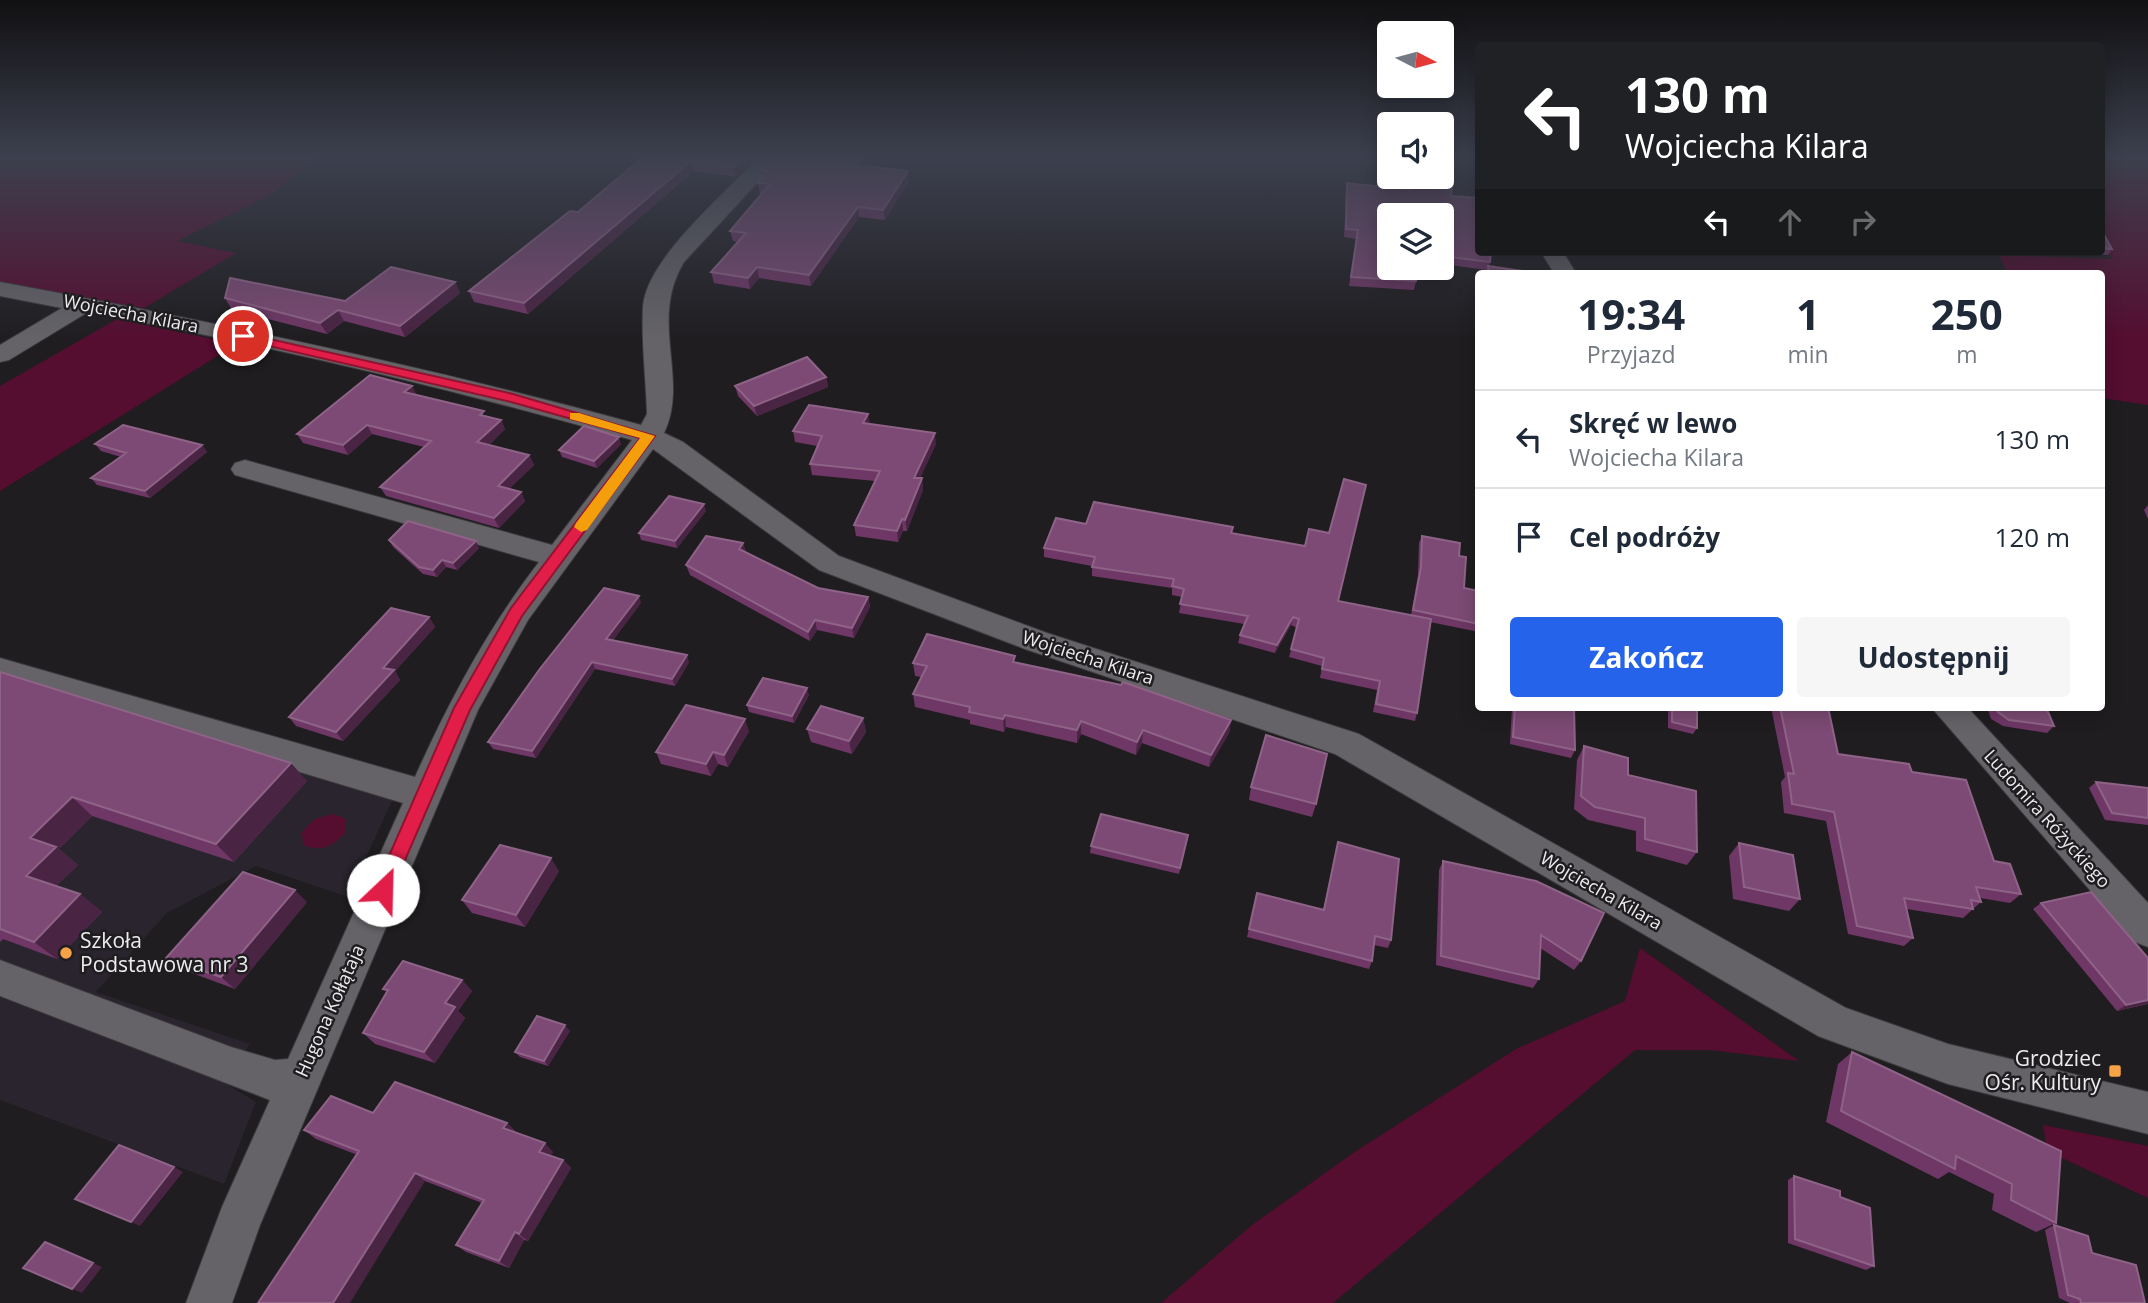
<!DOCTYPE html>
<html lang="pl">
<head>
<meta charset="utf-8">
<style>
  body { margin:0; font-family:"Open Sans",sans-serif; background:#f6f6f7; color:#1f2937; height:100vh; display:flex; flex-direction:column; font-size:26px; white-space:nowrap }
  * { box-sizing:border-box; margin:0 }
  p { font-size:23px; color:#747a83 }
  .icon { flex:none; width:38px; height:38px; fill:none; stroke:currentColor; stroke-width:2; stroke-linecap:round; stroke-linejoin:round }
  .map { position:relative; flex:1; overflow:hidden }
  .panel { position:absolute; left:1475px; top:270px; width:630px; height:441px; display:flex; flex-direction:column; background:#fff; border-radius:7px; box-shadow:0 4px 18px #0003 }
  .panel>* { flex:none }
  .guide { position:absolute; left:1475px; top:42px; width:630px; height:214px; border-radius:7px; box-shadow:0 4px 18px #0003; background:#202124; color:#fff; overflow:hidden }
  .needle { width:46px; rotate:96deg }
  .controls { position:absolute; left:1377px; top:21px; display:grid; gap:14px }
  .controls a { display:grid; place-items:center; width:77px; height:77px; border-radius:7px; background:#fff; box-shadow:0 4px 18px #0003; font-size:35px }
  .pin { position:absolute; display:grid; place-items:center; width:60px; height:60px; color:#fff; margin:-30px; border:4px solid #fff; border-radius:50%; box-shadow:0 2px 7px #0007 }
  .me { position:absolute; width:77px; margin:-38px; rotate:24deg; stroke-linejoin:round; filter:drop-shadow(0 0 5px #0008) }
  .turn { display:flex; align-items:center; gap:24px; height:147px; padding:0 35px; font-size:32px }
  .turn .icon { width:91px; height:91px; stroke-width:2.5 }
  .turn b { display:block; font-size:49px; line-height:60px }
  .lanes { display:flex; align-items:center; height:66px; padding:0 35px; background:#0003; justify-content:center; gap:35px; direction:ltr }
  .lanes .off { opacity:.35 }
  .eta { display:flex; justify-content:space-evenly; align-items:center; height:119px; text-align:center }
  .eta b { font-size:42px; font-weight:700; line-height:49px }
  .primary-button { display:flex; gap:14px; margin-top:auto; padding:14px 35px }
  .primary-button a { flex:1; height:80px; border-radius:7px; background:#2563eb; color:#fff; font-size:28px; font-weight:700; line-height:80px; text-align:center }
  .primary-button a+a { background:#f6f6f7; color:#1f2937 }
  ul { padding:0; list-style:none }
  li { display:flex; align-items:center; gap:21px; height:98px; padding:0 35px; border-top:2px solid #e0e1e3 }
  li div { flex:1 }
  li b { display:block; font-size:26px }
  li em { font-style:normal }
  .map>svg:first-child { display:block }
  .built { fill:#29242d }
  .green { fill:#550d30 }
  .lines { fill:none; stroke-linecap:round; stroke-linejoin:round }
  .minor-casing { stroke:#3b393c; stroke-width:2 }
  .minor { fill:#656367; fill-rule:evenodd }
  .wall { fill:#6e3765 }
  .shaded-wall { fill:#492443 }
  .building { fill:#7c4a74; stroke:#8e6387; stroke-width:2 }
  .route { fill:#e11d48; stroke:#92132f; stroke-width:2 }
  .slow { fill:#f59e0b }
  .poi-dot { fill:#f6a247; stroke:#1f1d20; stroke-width:2.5 }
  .labels { text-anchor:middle; stroke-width:5; stroke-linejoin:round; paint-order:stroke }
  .street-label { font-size:18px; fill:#ecebed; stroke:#1f1d20 }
  .near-poi-label { font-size:21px; fill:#ecebed; stroke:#1f1d20; text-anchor:start }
</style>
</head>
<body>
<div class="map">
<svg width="2148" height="1303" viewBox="0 0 2148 1303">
  <rect width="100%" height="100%" fill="#1f1d20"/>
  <!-- built -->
  <path class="built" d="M0,661L402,779L348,897L256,866L167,913L96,992L250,1044L222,1081L256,1102L224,1184L0,1100Z"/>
  <!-- green -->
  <path class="green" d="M0,156H319L270,195L177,241L236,253L144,308L0,285Z
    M2102,156H2148V405L2102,398V273H2007L1999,255L2112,259L2102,241Z
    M117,319L237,344L0,491V386Z
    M333,814L346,819V832C333,846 322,853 303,845L302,832L315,819Z
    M1640,948L1799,1061L1711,1050H1635L1333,1303H1161L1252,1225L1356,1151L1516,1049L1625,1001Z
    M2043,1125L2148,1146V1198L2047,1151Z"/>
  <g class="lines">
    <!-- minor casing -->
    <g class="minor-casing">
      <path id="minor" d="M760,156H782L684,262C648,321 690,379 664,433L683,442L839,556L1047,633L1359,734L1846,1008L1948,1044L2148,1092V1134L1948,1084L1818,1036L1335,754L1025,649L819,570L653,449L528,620L478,710L260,1225L232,1303H186L222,1207L270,1100L0,996V960L231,1047L275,1060L288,1059L403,803L0,682V658L415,777C449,701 488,628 539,562L235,475L231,469L235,463L245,460L552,545L632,440C453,389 271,346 88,312L9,360L0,362V345L62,308L0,296V282C216,322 430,367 641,425L647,414C646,379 641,341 643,306C647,258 727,192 760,156Z
        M1541,252H1563L1576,273H1554Z
        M1931,707H1967L2148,903V947L2135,942Z"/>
    </g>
    <!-- minor -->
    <use href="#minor" class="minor"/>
  </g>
  <!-- wall -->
  <path class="wall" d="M637,156H756L736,177L694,171L528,314L474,302L469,291L578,212L638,161Z
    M862,165L908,171L909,181L885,220L859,217L811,286L759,278L750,289L714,283L711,272L738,242L733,241L730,231L762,194H760L758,183L762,177L761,170Z
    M1347,183L1451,196L1490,262L1489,266L1537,273H1486L1487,270L1442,264V215H1390L1416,281L1414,290L1349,286L1356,239L1344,237L1346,191Z
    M2102,231L2112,249L2108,255L2066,252H2102Z
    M455,282L460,293L405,337L344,321L327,334L232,310L225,298L345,301Z
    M826,377L828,387L757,416L738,396L735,386Z
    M417,395L501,420L505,429L489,445L529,455L534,465L509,489L521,492L525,501L499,528L386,496L380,487L424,447L372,434L348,455L303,443L297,434Z
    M870,424L936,444L920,478H922L923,490L907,531H903L898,542L856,536L854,525L875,481L812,475L810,464L817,446L795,442L793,431Z
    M95,444L202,445L207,452L150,498L97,485L91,478L121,457L101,451Z
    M621,444L597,468L562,457L559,450Z
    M2148,505V519L2144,510Z
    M706,511L677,548L641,540L639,533Z
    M1086,524L1233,527L1232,533L1338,601L1411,615L1418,575L1419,543L1422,536L1459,556L1464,588L1479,591V632L1430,622L1417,713L1415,721L1373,712L1377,690L1320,678L1322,666L1289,657L1297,628L1291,625L1275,653L1238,643L1240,635L1244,624L1179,613L1182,597L1172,595V588L1092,576V566L1044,557V548Z
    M389,540L479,548L457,570L446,567L437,577L423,574L393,547Z
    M743,543L746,553L818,588L868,597L870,607L854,638L817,630L810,641L690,575L686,565Z
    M641,603L613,640L689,662L675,686L595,669L536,758L493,749L488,742Z
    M429,617L435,627L395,671L400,680L343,741L296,726L289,717Z
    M913,663H1015L1231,720L1229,733L1209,767L1142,743L1136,755L1081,734L1077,743L1006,727L1004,732L970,724V720L915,707L913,694L921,677L915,676Z
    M0,672L307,781L234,862L92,816L59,849L78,865L56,886L80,894L102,912L57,959L3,939L0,942Z
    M809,695L794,723L749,712L747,705Z
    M1512,707H1574L1575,750L1571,758L1510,744Z
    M1668,707H1697V728L1693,734L1668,728Z
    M1771,707H1828L1838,754L1912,772L1994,861L2021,894L2010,903L1980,898L1981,902L1963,918L1907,909L1913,938L1904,946L1848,934L1826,821L1784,813L1781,782L1785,777Z
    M1987,707H2046L2054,726L2047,733L2003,726L1991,719Z
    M863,718L866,732L852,754L811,742L807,729Z
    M749,731L728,767L718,764L711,776L661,764L656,752Z
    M1584,746L1628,775L1697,852L1687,865L1636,851V831L1588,820L1574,809L1577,760Z
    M2096,782L2148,788V825L2105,820L2089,788Z
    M1251,787L1316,804L1312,817L1249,800Z
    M1187,841L1179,874L1090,853L1091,846Z
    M1338,842L1391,940L1388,948L1374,945L1372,961L1369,969L1247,937L1257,893L1323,910Z
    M1739,843L1800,899L1789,911L1733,899L1729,856Z
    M1443,861L1581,961L1574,970L1540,948L1539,979L1533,988L1436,965L1439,870Z
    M559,871L525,927L472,913L462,900Z
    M307,902L235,989L181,969L166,958Z
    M2041,903L2148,1004L2117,1011L2033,909Z
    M462,980L472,991L458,1011L465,1018L435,1063L375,1044L363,1033L387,992L383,989Z
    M570,1031L548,1066L520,1057L515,1052Z
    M1852,1052L2061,1151L2056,1223L2036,1232L1992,1210L1994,1194L1949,1172L1938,1179L1826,1122L1838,1064Z
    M373,1113L507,1123L515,1131V1132L553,1152L550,1156L563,1160L571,1168L528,1241L524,1240L509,1268L466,1252L456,1245L482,1203L316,1139L304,1130Z
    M1794,1176L1840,1197L1874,1266L1866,1270L1788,1243V1180Z
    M2054,1225L2145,1303H2070L2059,1298L2045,1230Z"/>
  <!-- shaded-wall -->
  <path class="shaded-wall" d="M744,156H756L736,177L733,167Z
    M860,156H868L856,175L855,165Z
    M691,161L694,171L528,314L524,303Z
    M908,171L909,181L885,220L883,210Z
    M858,207L859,217L811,286L809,275Z
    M757,267L759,278L750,289L748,278Z
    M455,282L460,293L405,337L400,326Z
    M338,310L344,321L327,334L320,323Z
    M826,377L828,387L757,416L754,406Z
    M412,386L417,395L404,392Z
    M868,414L870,425L863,423Z
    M501,420L505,429L482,451L477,442Z
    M367,425L372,434L348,455L343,445Z
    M935,433L936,444L915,489L914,478Z
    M619,437L621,444L597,468L594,461Z
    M202,445L207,452L150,498L145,491Z
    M529,455L534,465L503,495L498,486Z
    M922,478L923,490L907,531L905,520Z
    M521,492L525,501L499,528L494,518Z
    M704,504L706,511L677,548L675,541Z
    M902,519L903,531L898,542L897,531Z
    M476,541L479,548L457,570L453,563Z
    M743,543L746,553L739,549Z
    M442,560L446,567L437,577L433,570Z
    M639,596L641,603L609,646L606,639Z
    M868,597L870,607L854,638L852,628Z
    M429,617L435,627L395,671L400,680L343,741L336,732L383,668Z
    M1293,617L1291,625L1275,653L1277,645Z
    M815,620L817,630L810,641L808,632Z
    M687,655L689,662L675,686L672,679Z
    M592,662L595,669L536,758L532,751Z
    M807,688L809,695L794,723L792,716Z
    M1005,715L1006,727L1004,732L1003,719Z
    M863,718L866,732L852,754L849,741Z
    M745,719L749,731L728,767L724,755Z
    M1231,720L1229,733L1209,767L1211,755Z
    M1081,721V734L1077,743V730Z
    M1143,730L1142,743L1136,755L1137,742Z
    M713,752L718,764L711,776L706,764Z
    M291,763L307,781L234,862L216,844Z
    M72,797L92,816L59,849L78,865L49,893L26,876L30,838Z
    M551,858L559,871L525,927L516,915Z
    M295,890L307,902L235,989L221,977Z
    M80,894L102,912L57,959L34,942Z
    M462,980L472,991L458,1011L465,1018L435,1063L424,1052L445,1003Z
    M2148,1000V1004L2117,1011L2126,1005Z
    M565,1025L570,1031L548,1066L544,1061Z
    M507,1123L515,1131L512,1136L503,1128Z
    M545,1143L553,1152L548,1160L539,1152Z
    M563,1160L571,1168L528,1241L519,1234Z
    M174,1167L183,1172L140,1226L131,1222Z
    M415,1173L425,1181L350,1303H333Z
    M515,1232L524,1240L509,1268L499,1261Z
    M45,1242L102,1267L82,1293L72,1289Z"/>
  <!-- building -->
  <path class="building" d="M638,156H744L733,167L691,161L524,303L469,291L570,211L578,212L643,157Z
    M772,156H860L855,165L908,171L883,210L858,207L809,275L757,267L748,278L711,272L746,233L730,231L770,184L758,183L766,171L761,170Z
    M1442,156H1455L1451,196L1479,198V252H1491L1490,262L1442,256V215H1390V268H1416V281L1351,277L1358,230L1346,229L1347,183L1411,190L1413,177H1442Z
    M2102,231L2112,249L2102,248Z
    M1488,266L1537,273H1489Z
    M391,267L455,282L400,326L338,310L320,323L225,298L230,278L345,301Z
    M807,357L826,377L754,406L735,386Z
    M370,375L412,386L404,392L484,411L480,415L501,420L477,442L529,455L498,486L521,492L494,518L380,487L431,441L367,425L343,445L297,434Z
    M809,405L868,414L863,423L935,433L914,478H922L905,520L902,519L897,531L854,525L880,471L810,464L822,436L793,431Z
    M123,425L202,445L145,491L91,478L126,453L95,444Z
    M584,426L619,437L594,461L559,450Z
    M1344,479L1366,485L1338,601L1431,619L1417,713L1376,704L1380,681L1322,669L1324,658L1291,649L1299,619L1293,617L1277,645L1240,635L1248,616L1180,604L1184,589L1172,586L1174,579L1092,567L1095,557L1044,548L1056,518L1086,524L1094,502L1233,527L1231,533L1305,546L1309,529L1329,533Z
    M669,496L704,504L675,541L639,533Z
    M408,521L476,541L453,563L442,560L433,570L419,567L389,540Z
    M706,536L743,543L739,549L818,588L868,597L852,628L815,620L808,632L686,565Z
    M1422,536L1460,543L1459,556L1466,557L1464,588L1479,591V624L1413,610L1421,567Z
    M604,588L639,596L606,639L687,655L672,679L592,662L532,751L488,742L539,670Z
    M391,608L429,617L383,668L394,670L336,732L289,717Z
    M927,634L1015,656L1013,662L1121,685L1123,682L1231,720L1211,755L1143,730L1137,742L1081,721L1077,730L1005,715L1003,719L969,712L970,707L913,694L927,666L913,663Z
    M0,672L291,763L216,844L72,797L30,838L56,847L26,876L80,894L34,942L0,929Z
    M763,678L807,688L792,716L747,705Z
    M686,705L745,719L724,755L713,752L706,764L656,752Z
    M821,706L863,718L849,741L807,729Z
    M1515,707H1574L1575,750L1513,737Z
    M1672,707H1697V728L1672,722Z
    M1780,707H1828L1838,754L1909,764L1912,772L1966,780L1994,861L2010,864L2021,894L1976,887L1981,902L1971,900L1973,909L1904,898L1913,938L1857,926L1834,812L1792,804L1788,773L1794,774Z
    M1996,707H2046L2054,726L2009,720L1998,712Z
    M1266,735L1327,754L1316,804L1251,787Z
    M1584,746L1628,758V775L1696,791L1697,852L1645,839V818L1595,807L1581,796Z
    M2096,782L2148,788V818L2112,813Z
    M1101,814L1188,835L1180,868L1091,846Z
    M1338,842L1399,859L1391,940L1375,936L1372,961L1249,929L1257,893L1324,910Z
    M1739,843L1793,855L1800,899L1744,887Z
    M500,845L551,858L516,915L462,900Z
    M1443,861L1536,881L1604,913L1581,961L1541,935L1539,979L1441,956Z
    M243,872L295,890L221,977L166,958Z
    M2091,892L2148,958V1000L2126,1005L2041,903Z
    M403,961L462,980L445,1003L455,1007L424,1052L363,1033L388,990L383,989Z
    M537,1016L565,1025L544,1061L515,1052Z
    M1852,1052L2061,1151L2056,1223L2011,1200L2012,1184L1956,1156L1955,1169L1841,1111Z
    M395,1082L507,1123L503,1128L545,1143L539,1152L563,1160L519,1234L515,1232L499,1261L456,1245L484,1200L415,1173L333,1303H258L359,1151L304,1130L331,1096L373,1113Z
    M119,1145L174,1167L131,1222L75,1199Z
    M1794,1176L1840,1191V1197L1870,1208L1874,1266L1795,1239Z
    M2054,1225L2088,1236L2092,1253L2136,1265L2145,1303H2081L2080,1299L2068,1295Z
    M45,1242L93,1263L72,1289L23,1268Z"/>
  <!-- sky -->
  <linearGradient id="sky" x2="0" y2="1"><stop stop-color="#111012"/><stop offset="0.46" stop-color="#3c404e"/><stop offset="1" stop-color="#3c404e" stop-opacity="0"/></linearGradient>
  <rect width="2148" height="339" fill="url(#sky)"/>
  <!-- route -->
  <path class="route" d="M243,333L513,394L655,436L522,616L470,710L392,890L390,895L383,898L376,895L374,890L454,708L511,608L640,438L511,402L239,339V334Z"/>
  <!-- slow -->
  <path class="slow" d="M570,413H579L655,436L587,530L581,532L574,527L576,523L640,438L570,419Z"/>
  <!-- markers -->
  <g class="poi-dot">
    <circle cx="66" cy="953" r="7"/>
    <rect x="2108" y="1064" width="14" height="14" rx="3.5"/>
  </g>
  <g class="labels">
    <!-- street labels -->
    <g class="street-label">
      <text transform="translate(131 314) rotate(11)" y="6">Wojciecha Kilara</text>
      <text transform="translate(1088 658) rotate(18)" y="6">Wojciecha Kilara</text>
      <text transform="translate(2047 819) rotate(48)" y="6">Ludomira Różyckiego</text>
      <text transform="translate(1601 891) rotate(30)" y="6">Wojciecha Kilara</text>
      <text transform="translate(330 1011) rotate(-66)" y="6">Hugona Kołłątaja</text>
    </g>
    <!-- near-poi labels -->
    <g class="near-poi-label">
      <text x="80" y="948">Szkoła<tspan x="80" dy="24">Podstawowa nr 3</tspan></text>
      <text x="2101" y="1066" text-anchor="end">Grodziec<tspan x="2101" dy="24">Ośr. Kultury</tspan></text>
    </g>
  </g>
</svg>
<div class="controls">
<a><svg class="needle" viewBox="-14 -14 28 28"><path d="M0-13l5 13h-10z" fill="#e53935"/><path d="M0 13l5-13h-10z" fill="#747a83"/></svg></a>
<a><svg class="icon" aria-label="sound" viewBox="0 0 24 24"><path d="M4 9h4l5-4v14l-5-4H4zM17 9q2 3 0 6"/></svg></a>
<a><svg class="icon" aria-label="layers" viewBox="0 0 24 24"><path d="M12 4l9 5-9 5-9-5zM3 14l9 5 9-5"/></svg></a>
</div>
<div class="pin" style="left:243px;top:336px;background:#d93025"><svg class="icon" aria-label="arrive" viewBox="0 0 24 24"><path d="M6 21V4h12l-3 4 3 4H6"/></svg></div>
<svg class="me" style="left:383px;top:890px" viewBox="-20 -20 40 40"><circle r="19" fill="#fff"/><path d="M0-13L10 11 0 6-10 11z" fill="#e11d48"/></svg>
<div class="guide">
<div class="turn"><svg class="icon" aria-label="left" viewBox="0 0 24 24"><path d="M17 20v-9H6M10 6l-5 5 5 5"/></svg><div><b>130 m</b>Wojciecha Kilara</div></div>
<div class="lanes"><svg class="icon" aria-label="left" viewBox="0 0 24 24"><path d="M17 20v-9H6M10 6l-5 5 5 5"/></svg><svg class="icon off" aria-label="ahead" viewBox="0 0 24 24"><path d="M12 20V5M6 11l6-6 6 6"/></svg><svg class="icon off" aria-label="right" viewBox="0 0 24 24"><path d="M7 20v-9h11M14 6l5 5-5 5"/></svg></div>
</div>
<section class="panel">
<div class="eta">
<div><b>19:34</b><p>Przyjazd</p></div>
<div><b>1</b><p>min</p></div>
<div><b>250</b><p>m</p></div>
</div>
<ul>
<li><svg class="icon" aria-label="left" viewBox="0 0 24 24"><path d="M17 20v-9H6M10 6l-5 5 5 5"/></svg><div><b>Skręć w lewo</b><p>Wojciecha Kilara</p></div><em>130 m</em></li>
<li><svg class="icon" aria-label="arrive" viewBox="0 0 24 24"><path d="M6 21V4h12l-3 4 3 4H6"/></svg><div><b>Cel podróży</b></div><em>120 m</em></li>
</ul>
<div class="primary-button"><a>Zakończ</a><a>Udostępnij</a></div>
</section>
</div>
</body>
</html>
